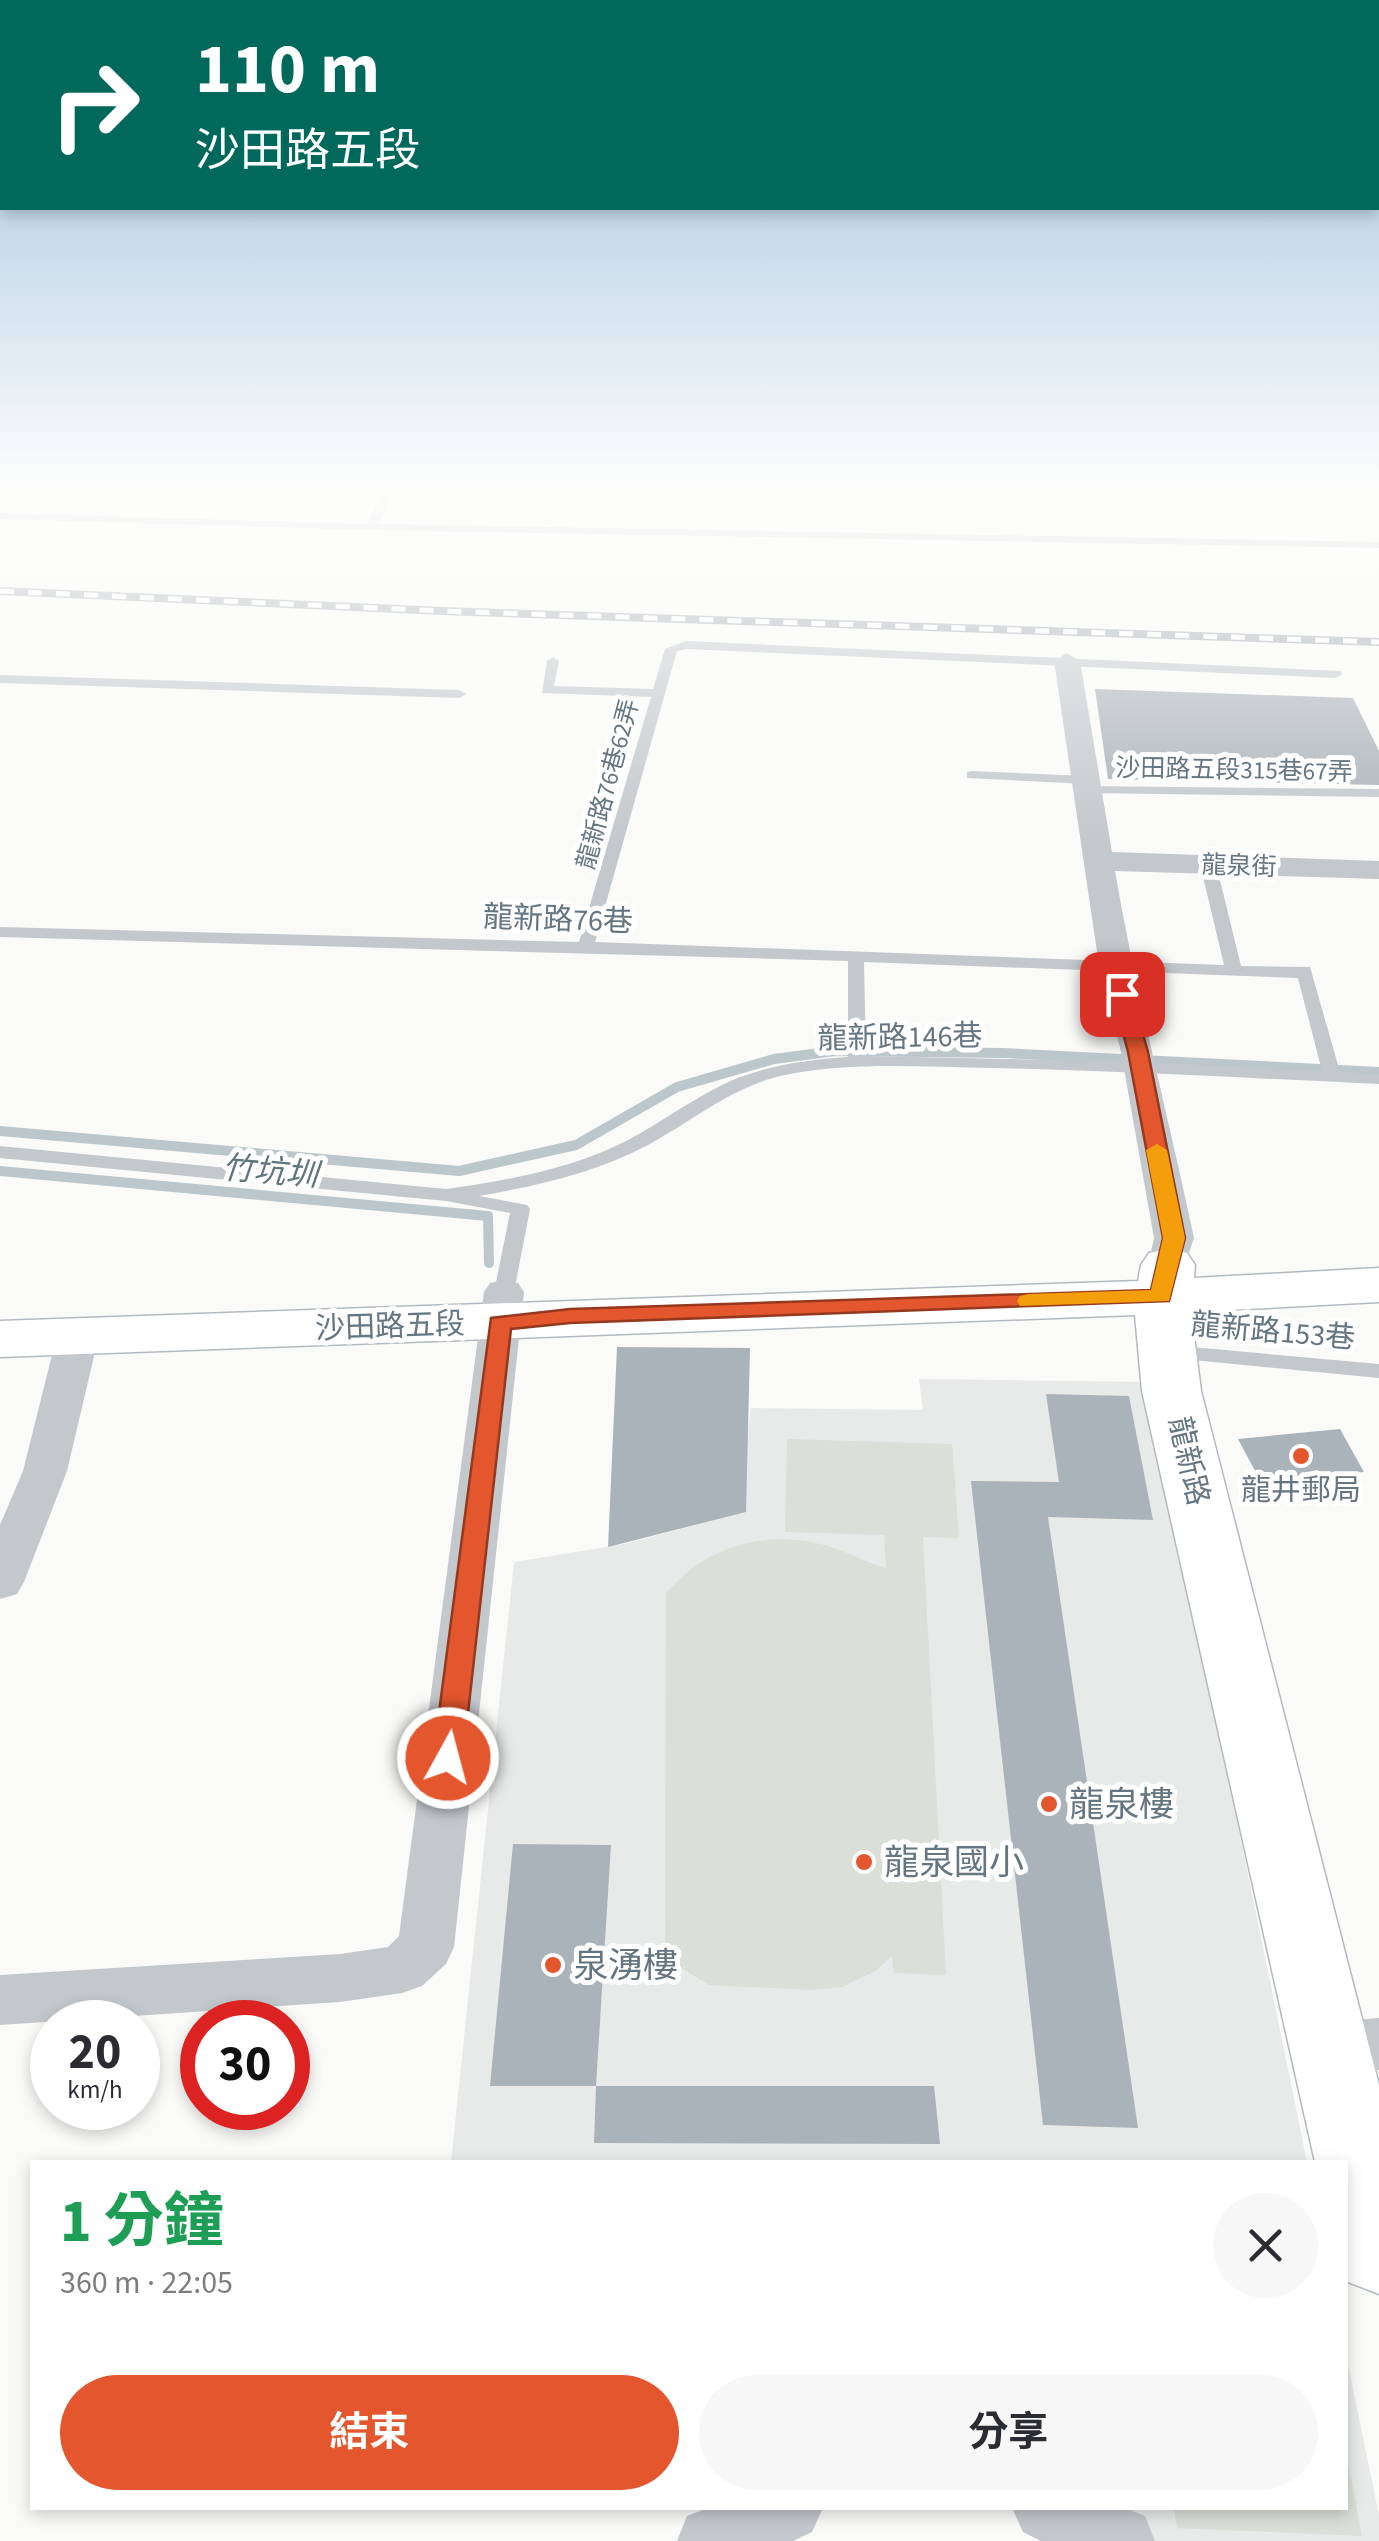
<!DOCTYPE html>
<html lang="zh-TW">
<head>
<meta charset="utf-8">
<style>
  body { margin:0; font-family:"Source Sans 3","Noto Sans TC",sans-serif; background:#f7f7f7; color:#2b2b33; height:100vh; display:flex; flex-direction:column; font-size:38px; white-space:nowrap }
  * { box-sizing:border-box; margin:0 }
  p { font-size:32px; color:#7c7c81 }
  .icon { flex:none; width:55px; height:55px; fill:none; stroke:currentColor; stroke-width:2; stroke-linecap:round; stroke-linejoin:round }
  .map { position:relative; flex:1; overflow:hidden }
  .sheet { position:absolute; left:30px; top:2160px; width:1318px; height:350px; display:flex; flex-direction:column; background:#fff; border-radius:0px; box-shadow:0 5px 15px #0003 }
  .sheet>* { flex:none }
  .hud { position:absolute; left:0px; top:0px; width:1380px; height:210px; box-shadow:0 5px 15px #0003; background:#00695c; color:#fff; overflow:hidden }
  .speed { position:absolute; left:30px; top:2000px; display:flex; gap:20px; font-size:50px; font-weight:700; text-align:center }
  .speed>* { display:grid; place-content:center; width:130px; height:130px; border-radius:50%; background:#fff; box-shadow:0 5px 15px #0003; line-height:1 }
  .speed small { font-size:25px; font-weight:400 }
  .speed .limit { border:15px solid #d22; background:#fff; color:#111 }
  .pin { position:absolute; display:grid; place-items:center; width:85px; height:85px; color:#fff; margin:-42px; border-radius:20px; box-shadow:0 5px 15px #0006 }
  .me { position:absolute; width:110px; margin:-55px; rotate:7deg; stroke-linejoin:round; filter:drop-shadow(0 0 8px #0008) }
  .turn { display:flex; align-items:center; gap:35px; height:210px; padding:0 30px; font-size:45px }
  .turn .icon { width:130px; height:130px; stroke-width:2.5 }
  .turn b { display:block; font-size:70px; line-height:85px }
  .round { display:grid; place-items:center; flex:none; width:105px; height:105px; border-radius:52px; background:#f7f7f7 }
  .headline { display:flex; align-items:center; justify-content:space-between; height:170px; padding:0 30px }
  h1 { font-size:60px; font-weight:700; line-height:75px; color:#1e9e55 }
  .button { display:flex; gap:20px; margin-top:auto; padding:20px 30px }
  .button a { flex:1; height:115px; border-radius:60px; background:#e4572e; color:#fff; font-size:40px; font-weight:700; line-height:115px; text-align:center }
  .button a+a { background:#f7f7f7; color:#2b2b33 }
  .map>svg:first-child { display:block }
  .built { fill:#e8e9e9 }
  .green { fill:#dadfd7 }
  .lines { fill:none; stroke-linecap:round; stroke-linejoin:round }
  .stream { stroke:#bbc7cb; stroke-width:10 }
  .building { fill:#aab3b9 }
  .secondary-casing { stroke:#b3babf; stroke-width:3 }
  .lane { fill:#c3c8cc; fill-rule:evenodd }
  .street { fill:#c3c8cc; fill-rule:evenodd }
  .secondary { fill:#fff; fill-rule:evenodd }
  .rail-casing { stroke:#a2aab0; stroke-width:8 }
  .rail { stroke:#fff; stroke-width:5; stroke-dasharray:14; stroke-linecap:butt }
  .route { fill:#e4572e; stroke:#94391e; stroke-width:2.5 }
  .slow { fill:#f59e0b }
  .poi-dot { fill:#e4572e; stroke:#fff; stroke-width:4 }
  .labels { text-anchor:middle; stroke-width:10; stroke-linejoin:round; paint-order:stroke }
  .far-street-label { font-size:25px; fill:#657683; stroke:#fff }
  .street-label { font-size:30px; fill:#657683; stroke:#fff }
  .poi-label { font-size:30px; fill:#657683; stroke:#fff }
  .water-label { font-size:32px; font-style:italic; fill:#60757c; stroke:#fff }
  .near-poi-label { font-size:35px; fill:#657683; stroke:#fff; text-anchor:start }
</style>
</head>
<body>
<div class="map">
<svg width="1379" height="2541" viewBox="0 0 1379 2541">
  <rect width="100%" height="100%" fill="#fafaf8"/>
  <!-- built -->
  <path class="built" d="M919,1379L1147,1382L1307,2162H451L514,1562L624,1544L746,1512V1446L751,1408L923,1410Z
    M1345,2350L1379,2515V2541H1104L1101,2508H1345Z"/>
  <!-- green -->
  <path class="green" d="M787,1439L952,1444L959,1538L923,1537L946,1975L894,1973L892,1956L877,1970L842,1987L813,1990L709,1985L665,1958L666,1594C703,1547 763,1530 820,1544C843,1549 864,1562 886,1568L884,1535L785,1532Z
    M1345,2447L1362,2536L1177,2528L1174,2508H1345Z"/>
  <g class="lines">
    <!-- stream -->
    <path class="stream" d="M0,1131L459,1171L576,1145L677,1087L774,1059L835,1051L1003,1053L1379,1072
      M0,1171L488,1216L489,1263"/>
  </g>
  <!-- building -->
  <path class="building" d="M1095,689L1353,698L1379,751V785L1108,779Z
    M617,1347L750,1348L746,1512L608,1547Z
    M1046,1394L1129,1396L1153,1520L1048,1517L1138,2128L1043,2125L971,1481L1059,1482Z
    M1340,1429L1364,1472L1261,1482L1238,1439Z
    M513,1844L611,1845L596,2086H490Z
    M596,2086H934L940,2144L594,2143Z"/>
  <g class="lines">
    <!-- secondary casing -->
    <g class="secondary-casing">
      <path id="secondary" d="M1168,1249L1187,1253L1195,1265L1194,1278L1379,1268V1302L1191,1312L1201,1391L1379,2085V2294L1348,2282L1345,2275V2162H1315L1142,1391L1135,1315L0,1357V1321L1138,1281L1141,1265L1149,1253Z"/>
    </g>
    <!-- lane -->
    <path class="lane" d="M387,485H398L378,524L1379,542V548L371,530L0,519V513L367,524Z
      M686,641L1341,671L1342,674L1336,678L686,649L677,651L595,942L1224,965L1200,864L1208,859L1216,864L1241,966L1310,967L1340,1072L1379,1074V1084C1250,1078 1121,1071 992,1068C922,1067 849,1061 780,1076C730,1088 691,1122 646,1146C595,1173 536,1186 479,1196L527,1205L530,1209L514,1292L504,1298L494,1292L510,1213L446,1201L0,1158V1146L446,1189C501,1181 557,1172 609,1149C649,1132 683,1104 722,1085C761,1066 805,1060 848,1057V961L0,937V927L579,942L651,697L542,693L547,661L553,657L559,661L554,686L653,689L665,649ZM864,962L1298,978L1322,1071L1141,1062L866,1056Z
      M0,675L459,690L466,694L459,698L0,683Z
      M972,771L1087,776L1094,780L1087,784L967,778V772Z
      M1088,786L1379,789V797L1083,793V787Z
      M1169,1345L1379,1364V1378L1162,1357L1159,1352L1162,1347Z"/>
    <!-- street -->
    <path class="street" d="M1067,653L1080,661L1112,852L1379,861V879L1115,871C1136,994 1168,1115 1194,1238L1182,1273L1168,1277L1154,1273L1148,1265L1154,1238L1121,1052L1099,965L1054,661Z
      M504,1280L518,1283L524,1292L454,1947L446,1964L422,1986L402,1993L340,2002L0,2025V1975L340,1954L388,1947L399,1936L484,1292L490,1283Z
      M78,1322L93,1326L99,1335L67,1471L24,1582L17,1594L0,1599V1525L23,1471L57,1335L63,1326Z
      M1379,2018V2070L1330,2074L1309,2066L1301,2048L1309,2030L1330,2022Z
      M708,2508H823L812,2532L793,2541H677L687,2516Z
      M1012,2508H1125L1145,2516L1155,2541H1041L1023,2532Z"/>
    <!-- secondary -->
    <use href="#secondary" class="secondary"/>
    <!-- rail casing -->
    <g class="rail-casing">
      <path id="rail" d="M0,591L442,611L1379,642"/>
    </g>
    <!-- rail -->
    <use href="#rail" class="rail"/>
  </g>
  <!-- sky -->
  <linearGradient id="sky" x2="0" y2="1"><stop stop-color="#96bcdc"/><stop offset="0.58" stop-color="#fdfdfc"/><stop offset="1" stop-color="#fdfdfc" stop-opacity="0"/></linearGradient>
  <rect width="1379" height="841" fill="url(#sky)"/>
  <!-- route -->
  <path class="route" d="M1122,989L1132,994L1148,1052L1185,1238L1169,1301L570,1323L511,1329L463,1758L458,1767L448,1770L438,1767L433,1758L491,1318L570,1309L1151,1290L1163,1238L1128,1052L1113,994Z"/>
  <!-- slow -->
  <path class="slow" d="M1157,1144L1167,1150L1185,1238L1169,1301L1020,1306L1017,1301L1020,1296L1028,1294L1151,1290L1163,1238L1146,1150Z"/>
  <!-- markers -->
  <g class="poi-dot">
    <circle cx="1301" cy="1456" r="10"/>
    <circle cx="1049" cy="1804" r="10"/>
    <circle cx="864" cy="1862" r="10"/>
    <circle cx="553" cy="1965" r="10"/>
  </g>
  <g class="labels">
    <!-- far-street labels -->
    <g class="far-street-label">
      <text transform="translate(1234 769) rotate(1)" y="9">沙田路五段315巷67弄</text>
      <text transform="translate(607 784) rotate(-75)" y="9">龍新路76巷62弄</text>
      <text transform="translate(1239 865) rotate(2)" y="9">龍泉街</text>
    </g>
    <!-- street labels -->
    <g class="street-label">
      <text transform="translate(558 919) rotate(2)" y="10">龍新路76巷</text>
      <text transform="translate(900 1037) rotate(-1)" y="10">龍新路146巷</text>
      <text transform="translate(390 1326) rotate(-2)" y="10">沙田路五段</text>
      <text transform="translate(1273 1331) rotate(5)" y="10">龍新路153巷</text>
      <text transform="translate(1189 1461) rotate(77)" y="10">龍新路</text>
    </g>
    <!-- poi labels -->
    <g class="poi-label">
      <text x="1301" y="1500">龍井郵局</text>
    </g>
    <!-- water labels -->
    <g class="water-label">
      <text transform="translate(270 1171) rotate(5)" y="11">竹坑圳</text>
    </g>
    <!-- near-poi labels -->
    <g class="near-poi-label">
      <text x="1069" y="1816">龍泉樓</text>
      <text x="884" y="1874">龍泉國小</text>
      <text x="573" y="1977">泉湧樓</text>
    </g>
  </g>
</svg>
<div class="speed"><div>20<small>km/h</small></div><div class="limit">30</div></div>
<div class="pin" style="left:1122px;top:994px;background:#d93025"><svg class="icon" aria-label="arrive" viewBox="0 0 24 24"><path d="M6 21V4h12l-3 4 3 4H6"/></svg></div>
<svg class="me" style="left:448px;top:1758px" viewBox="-20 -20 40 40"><circle r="17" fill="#e4572e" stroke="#fff" stroke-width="3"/><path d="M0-11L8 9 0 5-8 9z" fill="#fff"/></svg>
<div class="hud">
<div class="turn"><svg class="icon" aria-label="right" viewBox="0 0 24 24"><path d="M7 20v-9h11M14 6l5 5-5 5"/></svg><div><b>110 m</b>沙田路五段</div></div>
</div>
<section class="sheet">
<div class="headline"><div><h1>1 分鐘</h1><p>360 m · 22:05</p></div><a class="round"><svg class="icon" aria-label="close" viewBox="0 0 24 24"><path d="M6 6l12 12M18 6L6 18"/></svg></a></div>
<div class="button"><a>結束</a><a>分享</a></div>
</section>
</div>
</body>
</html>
